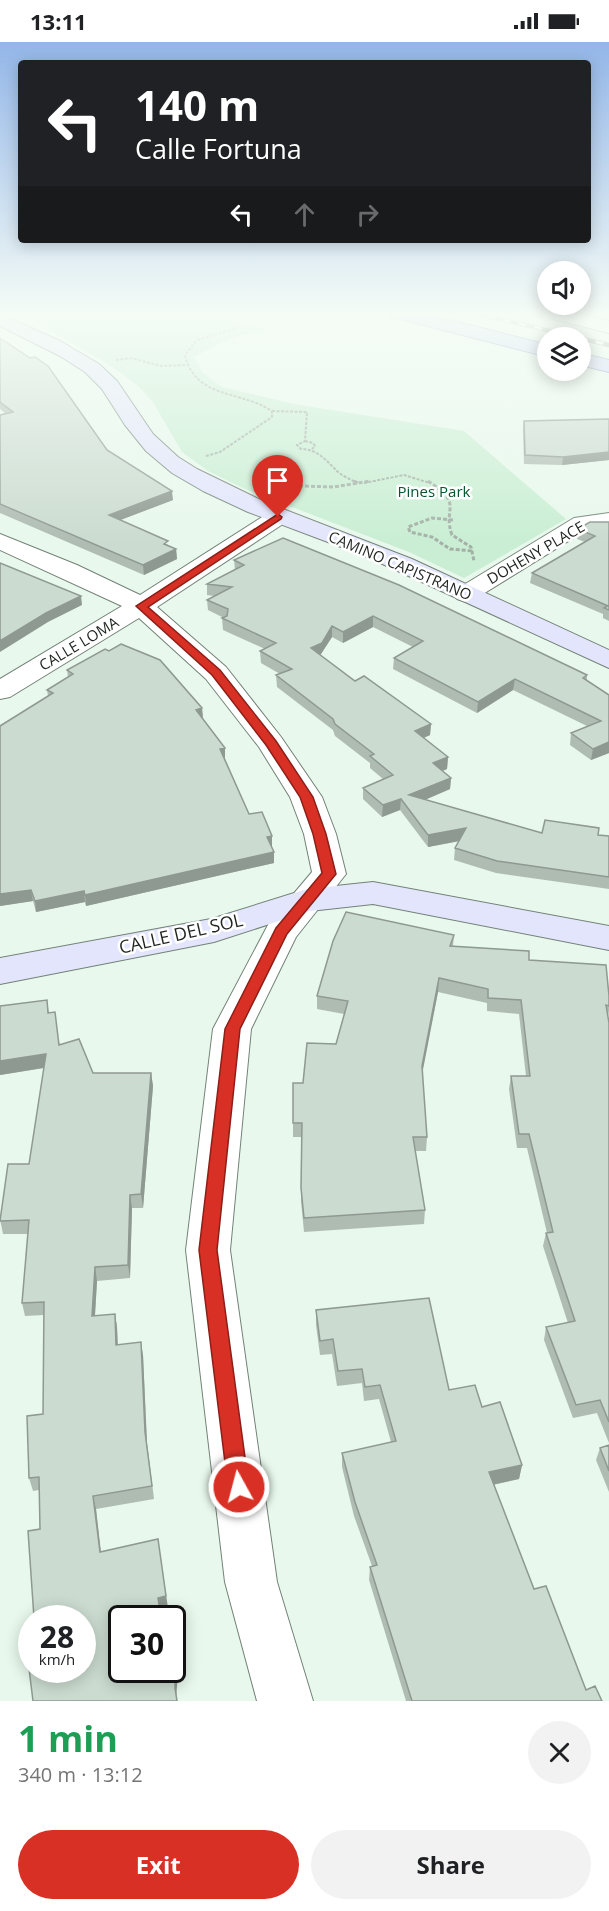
<!DOCTYPE html>
<html lang="en">
<head>
<meta charset="utf-8">
<style>
  body { margin:0; font-family:"Open Sans",sans-serif; background:#f2f2f2; color:#202124; height:100vh; display:flex; flex-direction:column; font-size:22px; white-space:nowrap }
  * { box-sizing:border-box; margin:0 }
  p { font-size:20px; color:#757577 }
  .icon { flex:none; width:33px; height:33px; fill:none; stroke:currentColor; stroke-width:2; stroke-linecap:round; stroke-linejoin:round }
  .map { position:relative; height:1659px; overflow:hidden }
  .details { display:flex; flex-direction:column; background:#fff; flex:1 }
  .details>* { flex:none }
  .banner { position:absolute; left:18px; top:18px; width:573px; height:183px; border-radius:6px; box-shadow:0 3px 15px #0003; background:#202124; color:#fff; overflow:hidden }
  .fabs { position:absolute; left:537px; top:219px; display:grid; gap:12px }
  .fabs a { display:grid; place-items:center; width:54px; height:54px; border-radius:50%; background:#fff; box-shadow:0 3px 15px #0003; font-size:30px }
  .speed { position:absolute; left:18px; top:1563px; display:flex; gap:12px; font-size:30px; font-weight:700; text-align:center }
  .speed>* { display:grid; place-content:center; width:78px; height:78px; border-radius:50%; background:#fff; box-shadow:0 3px 15px #0003; line-height:1 }
  .speed small { font-size:15px; font-weight:400 }
  .speed .limit { border:3px solid #111; border-radius:9px; background:#fff; color:#111 }
  .pin { position:absolute; display:grid; place-items:center; width:51px; height:51px; color:#fff; margin:-62px -26px; border-radius:50% 50% 50% 0; rotate:-45deg; box-shadow:0 0 6px #0007 }
  .pin .icon { rotate:45deg }
  .me { position:absolute; width:66px; margin:-33px; rotate:353deg; stroke-linejoin:round; filter:drop-shadow(0 0 4px #0008) }
  .turn { display:flex; align-items:center; gap:21px; height:126px; padding:0 18px; font-size:27px }
  .turn .icon { width:78px; height:78px; stroke-width:2.5 }
  .turn b { display:block; font-size:42px; line-height:51px }
  .lanes { display:flex; align-items:center; height:57px; padding:0 18px; background:#0003; justify-content:center; gap:30px; direction:ltr }
  .lanes .off { opacity:.35 }
  .round { display:grid; place-items:center; flex:none; width:63px; height:63px; border-radius:32px; background:#f2f2f2 }
  .overview { display:flex; align-items:center; justify-content:space-between; height:102px; padding:0 18px }
  h1 { font-size:36px; font-weight:700; line-height:45px; color:#1e9e55 }
  .primary-button { display:flex; gap:12px; margin-top:auto; padding:12px 18px }
  .primary-button a { flex:1; height:69px; border-radius:36px; background:#d93025; color:#fff; font-size:24px; font-weight:700; line-height:69px; text-align:center }
  .primary-button a+a { background:#f2f2f2; color:#202124 }
  .status { display:flex; justify-content:space-between; align-items:center; height:42px; padding:0 30px; background:#fff; direction:ltr }
  .status svg { height:16px; fill:currentColor }
  .map>svg:first-child { display:block }
  .green { fill:#c9eed3 }
  .lines { fill:none; stroke-linecap:round; stroke-linejoin:round }
  .street-casing { stroke:#738277; stroke-width:2 }
  .secondary-casing { stroke:#738277; stroke-width:2 }
  .primary-casing { stroke:#747aac; stroke-width:2 }
  .path-far1 { stroke:#a3b0a6; stroke-width:2; stroke-dasharray:3 1.5; stroke-linecap:butt }
  .path { stroke:#a3b0a6; stroke-width:3; stroke-dasharray:4 2; stroke-linecap:butt }
  .street { fill:#fff; fill-rule:evenodd }
  .secondary { fill:#e3e5fd; fill-rule:evenodd }
  .primary { fill:#c7cbfb; fill-rule:evenodd }
  .rail-casing { stroke:#838d85; stroke-width:4.5 }
  .rail { stroke:#fff; stroke-width:3; stroke-dasharray:8; stroke-linecap:butt }
  .wall { fill:#afbcb2 }
  .shaded-wall { fill:#8e9991 }
  .building { fill:#cbdbcf; stroke:#8e9991; stroke-width:1.5 }
  .route { fill:#d93025; stroke:#8d1f18; stroke-width:1.5 }
  .labels { text-anchor:middle; stroke-width:5; stroke-linejoin:round; paint-order:stroke }
  .far-park-label { font-size:15px; fill:#07562d; stroke:#fff }
  .far-street-label { font-size:15px; fill:#1f2420; stroke:#fff }
  .street-label { font-size:18px; fill:#1f2420; stroke:#fff }
</style>
</head>
<body>
<div class="status"><b>13:11</b><svg viewBox="0 0 49 12"><path d="M0 12V9h3v3zM5 12V6h3v6zM10 12V3h3v9zM15 12V0h3v12zM26 1h20v11H26zM47 4h2v5h-2z"/></svg></div>
<div class="map">
<svg width="609" height="1659" viewBox="0 0 609 1659">
  <rect width="100%" height="100%" fill="#e8f8ec"/>
  <!-- green -->
  <path class="green" d="M19,270H204L267,287L228,297L194,315L202,330L222,345L294,362L464,389L566,477L464,536L409,510L245,447L208,429L182,410L153,360L138,344L111,324Z"/>
  <g class="lines">
    <!-- street casing -->
    <g class="street-casing">
      <path id="street" d="M538,270H571L609,279V291L541,274Z
        M278,468L286,470L290,475L286,480L157,565L226,625L281,695L322,755L336,792L346,832L296,895L251,987L230,1208L277,1540L313,1659H257L225,1540L186,1208L213,987L269,881L312,830L304,792L290,755L259,705L206,637L139,576L10,655L0,657V637L122,564L0,508V492L77,523L140,553L270,470Z
        M609,471V485L588,487L475,557L466,560L457,557L453,552L457,547L574,476Z"/>
    </g>
    <!-- secondary casing -->
    <g class="secondary-casing">
      <path id="secondary" d="M0,272L60,299L99,322L117,339L153,392L178,415L197,427L265,460L412,517L609,608V626L365,514L248,470L203,449L172,431L146,409L125,383L102,347L85,330L60,314L0,284Z
        M373,840L609,884V908L373,862L310,869L214,900L0,942V916L211,877L307,847Z"/>
    </g>
    <!-- primary casing -->
    <g class="primary-casing">
      <path id="primary" d="M386,270H418L548,303V315L389,274Z
        M580,311L609,318V330L580,323Z"/>
    </g>
    <!-- path-far1 -->
    <path class="path-far1" d="M116,318L131,316L161,324L187,323
      M272,369L307,370L305,399L297,403L301,407C317,407 326,418 336,428C341,434 351,437 357,441
      M305,399L313,401L315,404L312,407
      M206,414L220,410L272,375V369C240,348 195,357 185,313L197,298L237,286
      M364,441L404,433L430,441"/>
    <!-- path -->
    <path class="path" d="M354,439L358,441
      M428,439C465,463 442,465 452,493L471,505L474,519
      M269,443L334,445L370,439
      M443,449L455,447
      M453,478L432,476L408,485L410,490L432,495L450,507L473,509"/>
    <!-- street -->
    <use href="#street" class="street"/>
    <!-- secondary -->
    <use href="#secondary" class="secondary"/>
    <!-- primary -->
    <use href="#primary" class="primary"/>
    <!-- rail casing -->
    <g class="rail-casing">
      <path id="rail" d="M472,270L579,296
        M580,296L609,303"/>
    </g>
    <!-- rail -->
    <use href="#rail" class="rail"/>
  </g>
  <!-- wall -->
  <path class="wall" d="M0,296L107,408L173,458L120,478L176,507L177,517L144,533L0,471V373L5,371L0,367Z
    M609,377V418L562,423L524,422L523,387L524,379Z
    M609,480V579L603,576V572L530,541L532,531L585,500L577,497L578,487Z
    M234,518L587,633V638L609,653V711L591,718L570,703L571,691L587,684L513,648L477,671L393,627L394,616L413,605L373,585L343,601L332,595L321,612L320,613L355,639L431,682L430,693L424,696L448,715L447,727L442,729L451,736L450,747L425,758L542,791L598,793L609,794V847L496,831L454,818L455,806L459,799L428,805L400,768L382,775L363,757V746L383,737L370,726V721L335,694L333,688L277,645L276,633L280,632L261,621L260,609L265,607L223,588L222,576H224L208,568L207,558L214,554L207,553V542L235,528Z
    M67,628L202,666L203,676L225,706V717L249,772L272,805L274,821L86,864L85,860L36,870L33,859L0,864V684L48,654L47,648L68,635Z
    M454,893L453,905L529,918L609,954V969L608,975L609,981V1401L597,1371L573,1376L544,1298L546,1285L568,1281L543,1204L546,1191H547L527,1106H517L509,1047L511,1034H526L519,972L487,969V961L438,950L422,1030L427,1095L426,1109H415L425,1168L424,1182L304,1190L301,1159L302,1095H293V1041H303L336,1002L344,972L317,967V954Z
    M47,958L49,971L60,1003L93,1031H151L153,1044L143,1166H132L130,1236L97,1239L95,1274L115,1272L117,1285L118,1303L143,1313L147,1402L154,1457L96,1467L101,1509L168,1566L122,1576L176,1620L178,1631L82,1628L40,1487L39,1448L33,1449L29,1436L43,1372L44,1273L25,1274L22,1261L28,1192H3L0,1177L29,1122L44,1026L0,1033V964Z
    M316,1268L449,1348L482,1365L522,1423L519,1437L493,1443L534,1547L586,1648L602,1659H406L369,1538L370,1525L372,1524L354,1474L342,1425V1411L391,1400L379,1357L364,1359L362,1341L337,1344L332,1312L320,1313L316,1283Z
    M609,1403V1450L596,1418L600,1406Z"/>
  <!-- shaded-wall -->
  <path class="shaded-wall" d="M609,410V418L562,423L563,415Z
    M172,449L173,458L110,482L109,473Z
    M176,507L177,517L144,533L143,523Z
    M81,554L82,563L48,580L0,610V599L46,571Z
    M373,574V585L343,601V590Z
    M332,584V595L321,612L311,618V606Z
    M515,637L513,648L477,671L478,660Z
    M202,666L203,677L196,668Z
    M431,682L430,693L414,700L415,689Z
    M609,700V711L591,718L593,707Z
    M225,706V716L221,718L220,707Z
    M448,715L447,727L432,733L433,721Z
    M451,736L450,747L408,765L409,753Z
    M401,757L400,768L382,775L383,763Z
    M466,786L465,798L428,805V793Z
    M272,794V805L267,806V795Z
    M274,810V821L86,864L85,853Z
    M31,848L33,859L0,864V852Z
    M84,849L85,860L36,870L35,859Z
    M439,936L438,950L421,1038L422,1024Z
    M46,1012L49,1025L0,1033V1019Z
    M151,1031L153,1044L143,1166L141,1152Z
    M130,1153L132,1166L130,1236L128,1223Z
    M95,1225L97,1239L94,1288L92,1274Z
    M115,1272L117,1285L118,1316L116,1303Z
    M141,1300L143,1313L147,1402L154,1457L145,1390Z
    M522,1423L519,1437L486,1444L489,1430Z
    M93,1454L96,1467L102,1522L100,1510Z
    M158,1497L168,1566L160,1568L158,1556Z
    M176,1620L178,1631L176,1657L175,1646Z"/>
  <!-- building -->
  <path class="building" d="M0,296L30,316L35,315L48,324L107,408L172,449L109,473L168,499L164,502L176,507L143,523L0,462V373L13,370L0,360Z
    M609,377V410L563,415L525,413L524,379Z
    M590,480H609V568L604,566L608,564L532,531L595,494L578,487Z
    M283,496L399,543L587,633L583,636L609,653V700L593,707L571,691L601,679L515,637L478,660L394,616L423,599L373,574L343,590L332,584L322,601L311,606L355,639L364,634L431,682L415,689L448,715L433,721L451,736L409,753L542,791L545,778L599,786L598,793L609,794V835L497,819L455,806L466,786L428,793L401,757L383,763L363,746L393,733L370,714L374,712L335,682L333,677L276,633L292,627L260,609L276,601L222,576L227,574L228,567L207,558L232,545L207,542L244,523L234,518Z
    M0,521L81,554L46,571L0,599Z
    M121,602L160,618L202,666L196,668L225,706L220,707L249,772L262,770L272,794L267,795L274,810L85,853L84,849L35,859L31,848L0,852V684L53,651L47,648L73,632L67,628L105,607L109,609Z
    M346,870L454,893L450,904L529,909V918L606,923L609,954V964L606,963L609,981V1380L600,1358L576,1363L546,1285L575,1279L546,1191L553,1190L529,1092H519L511,1034H530L521,958L488,956V947L439,936L422,1024L427,1095H413L425,1168L304,1176L301,1146L302,1081H293V1041H303L307,1001L336,1002L348,959L317,954L333,899Z
    M47,958L48,971L55,970L59,1003L79,997L93,1031H151L141,1152L130,1153L128,1223L95,1225L92,1274L115,1272L116,1303L141,1300L145,1390L152,1444L93,1454L100,1510L158,1497L166,1554L158,1556L161,1576H122V1628H172V1614L176,1620L175,1646L177,1659H33L26,1602L32,1601V1628H82V1576H34L28,1489L40,1487L39,1435L29,1436L27,1374L43,1372L44,1260L22,1261L29,1178L0,1179L8,1122H29L46,1012L0,1019V964Z
    M429,1256L449,1348L475,1343L482,1365L500,1360L522,1423L489,1430L534,1547L546,1544L586,1648L595,1644L602,1659H412L370,1525L377,1523L355,1460L342,1411L396,1399L380,1343L365,1345L362,1327L338,1329L333,1297L320,1299L316,1268Z
    M609,1403V1429L600,1406Z"/>
  <!-- sky -->
  <linearGradient id="sky" x2="0" y2="1"><stop stop-color="#93b6e8"/><stop offset="0.54" stop-color="#f5fcf6"/><stop offset="1" stop-color="#f5fcf6" stop-opacity="0"/></linearGradient>
  <rect width="609" height="503" fill="url(#sky)"/>
  <!-- route -->
  <path class="route" d="M278,472L282,475L281,477L148,565L220,628L276,699L313,755L326,792L336,832L287,892L240,987L217,1208L249,1445L246,1452L239,1455L231,1452L228,1445L199,1208L225,987L276,886L322,831L313,792L300,755L266,703L212,633L136,564Z"/>
  <g class="labels">
    <!-- far-park labels -->
    <g class="far-park-label">
      <text x="434" y="455">Pines Park</text>
    </g>
    <!-- far-street labels -->
    <g class="far-street-label">
      <text transform="translate(536 511) rotate(-30)" y="5">DOHENY PLACE</text>
      <text transform="translate(400 524) rotate(23)" y="5">CAMINO CAPISTRANO</text>
      <text transform="translate(79 602) rotate(-31)" y="5">CALLE LOMA</text>
    </g>
    <!-- street labels -->
    <g class="street-label">
      <text transform="translate(181 892) rotate(-13)" y="6">CALLE DEL SOL</text>
    </g>
  </g>
</svg>
<div class="fabs">
<a><svg class="icon" aria-label="sound" viewBox="0 0 24 24"><path d="M4 9h4l5-4v14l-5-4H4zM17 9q2 3 0 6"/></svg></a>
<a><svg class="icon" aria-label="layers" viewBox="0 0 24 24"><path d="M12 4l9 5-9 5-9-5zM3 14l9 5 9-5"/></svg></a>
</div>
<div class="speed"><div>28<small>km/h</small></div><div class="limit">30</div></div>
<div class="pin" style="left:278px;top:475px;background:#d93025"><svg class="icon" aria-label="arrive" viewBox="0 0 24 24"><path d="M6 21V4h12l-3 4 3 4H6"/></svg></div>
<svg class="me" style="left:239px;top:1445px" viewBox="-20 -20 40 40"><circle r="17" fill="#d93025" stroke="#fff" stroke-width="3"/><path d="M0-11L8 9 0 5-8 9z" fill="#fff"/></svg>
<div class="banner">
<div class="turn"><svg class="icon" aria-label="left" viewBox="0 0 24 24"><path d="M17 20v-9H6M10 6l-5 5 5 5"/></svg><div><b>140 m</b>Calle Fortuna</div></div>
<div class="lanes"><svg class="icon" aria-label="left" viewBox="0 0 24 24"><path d="M17 20v-9H6M10 6l-5 5 5 5"/></svg><svg class="icon off" aria-label="ahead" viewBox="0 0 24 24"><path d="M12 20V5M6 11l6-6 6 6"/></svg><svg class="icon off" aria-label="right" viewBox="0 0 24 24"><path d="M7 20v-9h11M14 6l5 5-5 5"/></svg></div>
</div>
</div>
<section class="details">
<div class="overview"><div><h1>1 min</h1><p>340 m · 13:12</p></div><a class="round"><svg class="icon" aria-label="close" viewBox="0 0 24 24"><path d="M6 6l12 12M18 6L6 18"/></svg></a></div>
<div class="primary-button"><a>Exit</a><a>Share</a></div>
</section>
</body>
</html>
